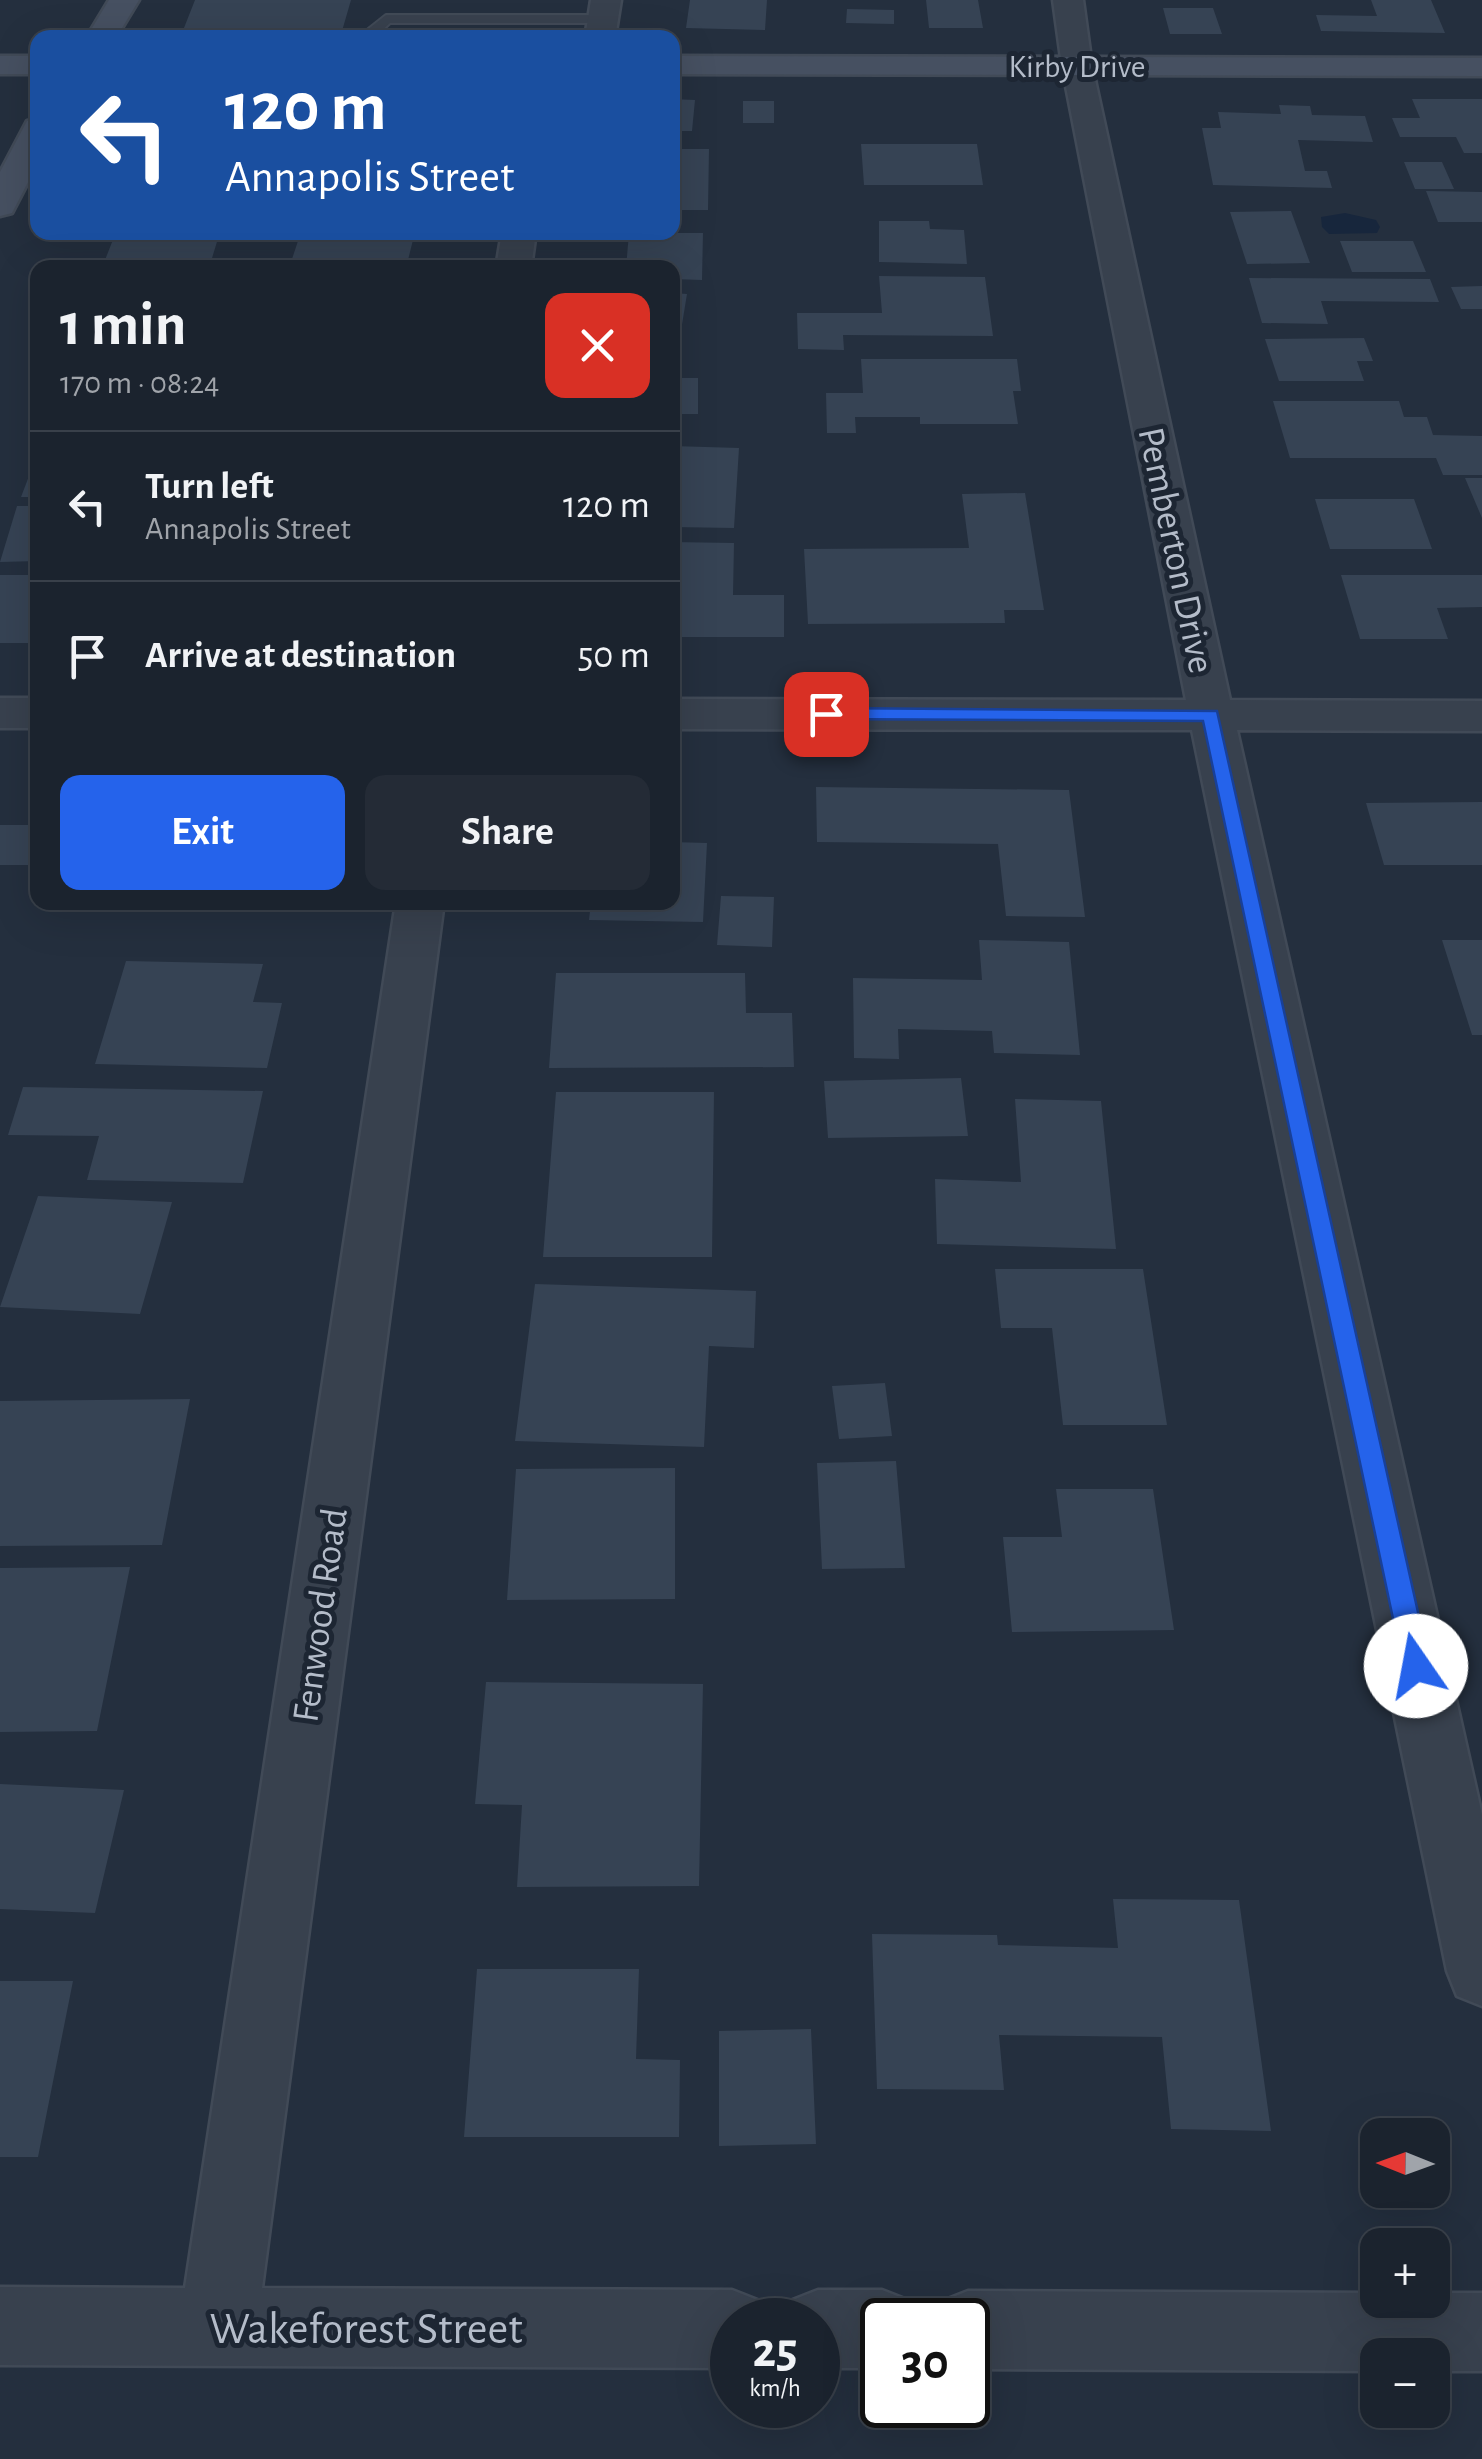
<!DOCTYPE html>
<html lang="en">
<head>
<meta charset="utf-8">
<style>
  body { margin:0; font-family:"Alegreya Sans",sans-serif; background:#242b36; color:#f1f3f6; height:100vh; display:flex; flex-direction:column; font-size:38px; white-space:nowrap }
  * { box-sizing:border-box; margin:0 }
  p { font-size:32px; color:#a0a4aa }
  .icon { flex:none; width:55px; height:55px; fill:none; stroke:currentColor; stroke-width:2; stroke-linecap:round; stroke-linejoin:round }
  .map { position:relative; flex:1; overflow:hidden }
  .details { position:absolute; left:30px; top:260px; width:650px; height:650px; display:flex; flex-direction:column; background:#1b232e; border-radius:20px; box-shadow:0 10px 40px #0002,0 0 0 2px #39404a }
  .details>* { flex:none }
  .hud { position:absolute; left:30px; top:30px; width:650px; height:210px; border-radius:20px; box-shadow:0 10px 40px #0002,0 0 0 2px #39404a; background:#1a4fa0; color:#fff; overflow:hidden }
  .needle { width:65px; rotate:271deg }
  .fabs { position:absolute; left:1360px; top:2118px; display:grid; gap:20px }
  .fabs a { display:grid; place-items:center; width:90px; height:90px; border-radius:20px; background:#1b232e; box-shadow:0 10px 40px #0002,0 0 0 2px #39404a; font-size:50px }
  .speed { position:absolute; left:710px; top:2298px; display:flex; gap:20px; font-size:50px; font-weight:700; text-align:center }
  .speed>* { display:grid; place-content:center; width:130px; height:130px; border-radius:50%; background:#1b232e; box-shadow:0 10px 40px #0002,0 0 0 2px #39404a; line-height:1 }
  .speed small { font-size:25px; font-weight:400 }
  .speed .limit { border:5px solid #111; border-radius:15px; background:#fff; color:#111 }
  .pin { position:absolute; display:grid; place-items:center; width:85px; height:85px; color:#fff; margin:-42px; border-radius:20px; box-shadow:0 5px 15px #0006 }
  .me { position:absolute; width:110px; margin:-55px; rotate:348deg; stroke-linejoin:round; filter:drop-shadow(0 0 8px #0008) }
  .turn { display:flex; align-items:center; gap:35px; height:210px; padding:0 30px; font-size:45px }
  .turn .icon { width:130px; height:130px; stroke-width:2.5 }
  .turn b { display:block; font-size:70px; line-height:85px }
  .round { display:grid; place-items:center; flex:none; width:105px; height:105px; border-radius:20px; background:#242b36 }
  .summary { display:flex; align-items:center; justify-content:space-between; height:170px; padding:0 30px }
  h1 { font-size:60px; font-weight:700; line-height:75px }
  .cta { display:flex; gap:20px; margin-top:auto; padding:20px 30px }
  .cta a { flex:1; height:115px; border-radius:20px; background:#2563eb; color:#fff; font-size:40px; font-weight:700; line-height:115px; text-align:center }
  .cta a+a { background:#242b36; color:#f1f3f6 }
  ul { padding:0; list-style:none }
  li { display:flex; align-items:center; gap:30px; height:150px; padding:0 30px; border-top:2px solid #39404a }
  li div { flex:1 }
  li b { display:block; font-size:38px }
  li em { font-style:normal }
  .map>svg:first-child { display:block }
  .water { fill:#17263c }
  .building { fill:#364354 }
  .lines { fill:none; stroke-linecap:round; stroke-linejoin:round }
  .service-casing { stroke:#414a57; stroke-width:4 }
  .minor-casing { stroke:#414a57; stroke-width:5 }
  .secondary-casing { stroke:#414a57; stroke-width:5 }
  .service { fill:#38414e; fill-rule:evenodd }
  .minor { fill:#38414e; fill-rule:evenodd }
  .secondary { fill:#465061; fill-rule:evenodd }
  .route { fill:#2563eb; stroke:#184099; stroke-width:2.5 }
  .labels { text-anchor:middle; stroke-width:10; stroke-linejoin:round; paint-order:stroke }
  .far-street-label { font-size:32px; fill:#b4bcc9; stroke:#1d2633 }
  .street-label { font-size:38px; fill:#b4bcc9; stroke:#1d2633 }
  .near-street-label { font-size:45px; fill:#b4bcc9; stroke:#1d2633 }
</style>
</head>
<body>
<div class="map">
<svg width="1482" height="2459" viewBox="0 0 1482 2459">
  <rect width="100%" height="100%" fill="#242f3e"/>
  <!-- water -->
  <path class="water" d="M1345,213L1376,220L1380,227L1377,233L1329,234L1322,227L1321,217Z"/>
  <!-- building -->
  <path class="building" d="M195,0H351L340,38H180Z
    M690,0H767L765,30L686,28Z
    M926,0H978L983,28H929Z
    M1371,0H1431L1445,33L1321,31L1316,15L1377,16Z
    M1163,8H1213L1222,34H1170Z
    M847,9L894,10V24L846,23Z
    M672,99L695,100L692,131H672Z
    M1412,99H1482V153H1464L1456,137H1400L1392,118H1420Z
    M743,101H774V123H743Z
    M1279,105L1310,106L1312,115L1365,116L1373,142L1298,140L1305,171H1327L1332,188L1213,185L1202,128H1221L1218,112L1281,114Z
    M861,144H977L983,185H864Z
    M672,149H709L708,210H672Z
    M1404,162H1442L1454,189H1415Z
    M1426,191L1482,192V222H1438Z
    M1291,211L1310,263L1247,264L1230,212Z
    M879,221H929L930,229L964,230L967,264L879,262Z
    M116,232H220L209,268H139L142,260H105Z
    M301,232H415L406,268H289Z
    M629,233H703L702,280L672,279V268H626Z
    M1340,241H1413L1426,272H1352Z
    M879,276L985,277L993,336L843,335L844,350L798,349L797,313H882Z
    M1249,278L1430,279L1439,302L1321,301L1328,324L1262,323Z
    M1482,286V309H1461L1451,287Z
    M672,293L687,294L678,349H672Z
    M1364,338L1373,361H1357L1364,381H1279L1265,339Z
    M861,359H1017L1021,391H1013L1018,424H920V417H855L856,433H827L826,393H863Z
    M672,378H698V414H672Z
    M1273,401H1399L1404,417H1427L1433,435L1482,436V475H1443L1436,458H1290Z
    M672,446L739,448L734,528L672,527Z
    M37,455L38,497H21Z
    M1465,478H1482V518Z
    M1025,493L1044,610H1004L1005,623L808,624L804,549L969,548L962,494Z
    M1315,499H1414L1432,549H1330Z
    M17,506H38V561L0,562Z
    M672,542L734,543L733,595H784V637H672Z
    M0,575H38V643H0Z
    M1341,575H1482V607L1437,608L1448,639H1360Z
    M816,787L1069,790L1085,917L1006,916L998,844L817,842Z
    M1482,802V865H1384L1366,803Z
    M0,825H38V865H0Z
    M672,842L707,843L703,922L589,920L591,902H672Z
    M721,896L774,897L772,947L717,945Z
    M979,940L1069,942L1080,1055L994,1053L992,1031L898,1029L899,1059L854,1058L853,978L982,980Z
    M1442,940H1482V1035H1472Z
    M126,961L263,964L253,1002L282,1003L267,1068L95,1064Z
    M556,973H745L746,1013H792L794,1067L549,1068Z
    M961,1078L968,1136L828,1138L824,1081Z
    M23,1087L263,1091L243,1183L87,1180L99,1136L8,1135Z
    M556,1092H714L712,1257H543Z
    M1015,1099L1101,1101L1116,1249L937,1244L935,1179L1021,1182Z
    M38,1196L172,1202L140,1314L0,1307Z
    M995,1269H1143L1167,1425H1063L1052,1328H1001Z
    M535,1284L756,1291L754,1348L709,1346L704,1447L515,1441Z
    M885,1383L892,1436L839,1439L832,1386Z
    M190,1399L162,1545L0,1546V1401Z
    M896,1461L905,1568L822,1569L817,1463Z
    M675,1468V1599L507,1600L516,1469Z
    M1056,1489H1153L1174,1630L1012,1632L1003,1537H1062Z
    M130,1567L97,1731L0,1732V1568Z
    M486,1682L703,1684L699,1886L517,1887L522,1805L475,1804Z
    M0,1784L124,1790L95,1913L0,1909Z
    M1113,1899L1239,1900L1271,2131L1171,2129L1162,2037L999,2035L1004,2090L877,2089L872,1934L997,1935L998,1945L1118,1948Z
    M477,1969H639L636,2059L680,2060L679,2137H464Z
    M0,1981H73L38,2157H0Z
    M811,2029L816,2144L719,2146V2031Z"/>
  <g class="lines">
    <!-- service casing -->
    <g class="service-casing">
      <path id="service" d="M386,15H603L610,19L603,23H390L374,38H357Z"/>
    </g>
    <!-- minor casing -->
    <g class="minor-casing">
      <path id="minor" d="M591,0H621L615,38H585Z
        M1053,0H1083L1092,66L1230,700L1482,701V731L1237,730L1482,1815V2006L1457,1996L1447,1971L1192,730L672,729V699L1186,700L1062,66Z
        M502,232H536L531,268H496Z
        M0,698H38V728H0Z
        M396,902H444L262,2288L732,2290L760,2301L767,2320H732V2368L0,2365V2287L185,2288Z
        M818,2290H882L910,2301L917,2320H882V2368H818V2320H783L790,2301Z
        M968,2291L1378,2293V2300H1432V2293H1482V2371H1432V2355H1378V2371L968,2369V2320H933L940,2302Z"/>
    </g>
    <!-- secondary casing -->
    <g class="secondary-casing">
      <path id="secondary" d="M109,0H139L116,38H86Z
        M0,56H38V74H0Z
        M672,56L1482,58V76L672,74Z
        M38,119V163L12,213L0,216V172L27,121Z"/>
    </g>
    <!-- service -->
    <use href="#service" class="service"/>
    <!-- minor -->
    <use href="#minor" class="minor"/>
    <!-- secondary -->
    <use href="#secondary" class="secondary"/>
  </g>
  <!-- route -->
  <path class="route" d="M826,708L1217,711L1430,1666L1426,1676L1416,1679L1407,1676L1403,1666L1203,721L820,719L817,714Z"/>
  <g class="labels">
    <!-- far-street labels -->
    <g class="far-street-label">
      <text x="1077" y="77">Kirby Drive</text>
    </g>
    <!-- street labels -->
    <g class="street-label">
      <text transform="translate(1177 550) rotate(78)" y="13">Pemberton Drive</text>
      <text transform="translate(319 1615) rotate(-82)" y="13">Fenwood Road</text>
    </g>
    <!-- near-street labels -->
    <g class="near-street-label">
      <text x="366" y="2343">Wakeforest Street</text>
    </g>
  </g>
</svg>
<div class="fabs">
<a><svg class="needle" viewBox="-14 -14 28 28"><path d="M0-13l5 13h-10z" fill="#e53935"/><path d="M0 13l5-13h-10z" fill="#a0a4aa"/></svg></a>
<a>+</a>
<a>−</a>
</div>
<div class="speed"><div>25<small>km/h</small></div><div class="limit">30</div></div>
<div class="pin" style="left:826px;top:714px;background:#d93025"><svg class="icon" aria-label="arrive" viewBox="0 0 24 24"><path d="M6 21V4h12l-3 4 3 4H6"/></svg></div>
<svg class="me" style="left:1416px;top:1666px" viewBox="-20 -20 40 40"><circle r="19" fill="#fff"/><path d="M0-13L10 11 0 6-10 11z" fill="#2563eb"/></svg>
<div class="hud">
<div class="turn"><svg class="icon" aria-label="left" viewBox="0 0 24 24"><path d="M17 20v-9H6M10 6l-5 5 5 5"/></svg><div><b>120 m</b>Annapolis Street</div></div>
</div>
<section class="details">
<div class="summary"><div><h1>1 min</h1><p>170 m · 08:24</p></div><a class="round" style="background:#d93025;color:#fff"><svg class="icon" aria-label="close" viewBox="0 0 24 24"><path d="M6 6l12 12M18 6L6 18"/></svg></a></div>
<ul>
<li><svg class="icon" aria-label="left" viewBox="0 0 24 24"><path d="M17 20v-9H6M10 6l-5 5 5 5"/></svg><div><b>Turn left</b><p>Annapolis Street</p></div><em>120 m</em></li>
<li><svg class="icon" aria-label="arrive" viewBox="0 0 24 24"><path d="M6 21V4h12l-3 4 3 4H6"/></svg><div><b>Arrive at destination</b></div><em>50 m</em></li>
</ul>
<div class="cta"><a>Exit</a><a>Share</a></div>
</section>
</div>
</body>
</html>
